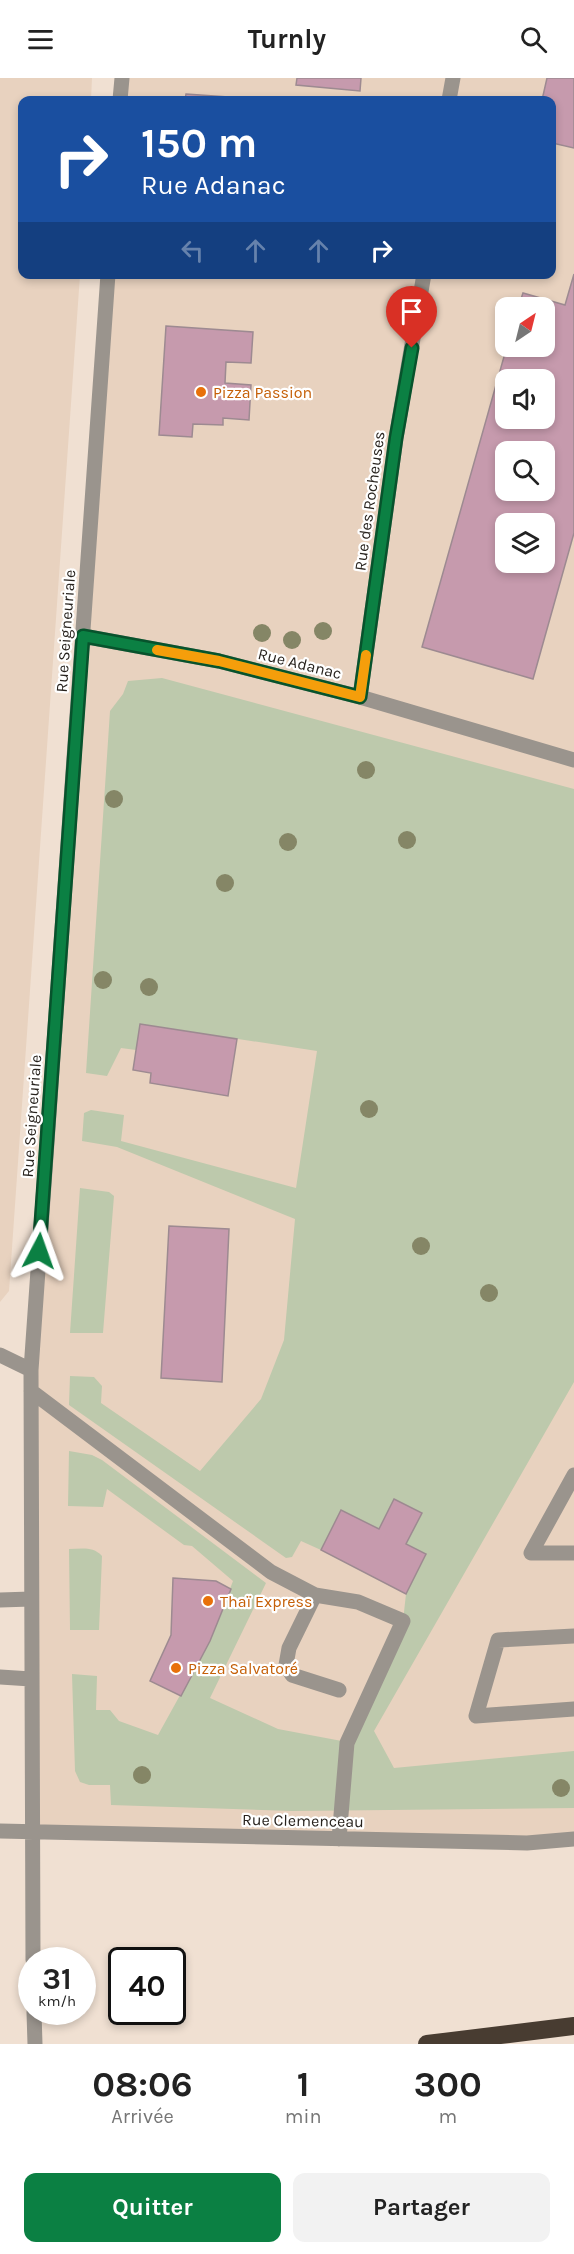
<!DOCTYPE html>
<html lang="fr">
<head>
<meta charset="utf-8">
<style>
  body { margin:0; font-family:Karla,sans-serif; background:#f2f2f2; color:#222; height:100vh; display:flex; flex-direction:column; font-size:22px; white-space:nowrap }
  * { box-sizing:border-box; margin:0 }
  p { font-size:20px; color:#767676 }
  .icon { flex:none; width:33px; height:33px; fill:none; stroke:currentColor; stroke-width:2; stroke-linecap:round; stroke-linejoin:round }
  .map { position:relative; height:1966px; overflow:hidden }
  .drawer { display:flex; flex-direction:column; background:#fff; flex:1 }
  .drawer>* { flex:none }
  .banner { position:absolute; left:18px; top:18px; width:538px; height:183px; border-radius:12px; box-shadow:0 3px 9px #0003; background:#1a4fa0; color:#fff; overflow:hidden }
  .needle { width:39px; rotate:35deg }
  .tools { position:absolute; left:495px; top:219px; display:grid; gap:12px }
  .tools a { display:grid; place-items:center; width:60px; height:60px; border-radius:12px; background:#fff; box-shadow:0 3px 9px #0003; font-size:30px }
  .speed { position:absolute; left:18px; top:1869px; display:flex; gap:12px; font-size:30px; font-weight:700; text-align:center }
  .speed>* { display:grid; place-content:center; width:78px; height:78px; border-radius:50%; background:#fff; box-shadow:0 3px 9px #0003; line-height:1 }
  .speed small { font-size:15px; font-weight:400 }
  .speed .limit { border:3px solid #111; border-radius:9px; background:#fff; color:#111 }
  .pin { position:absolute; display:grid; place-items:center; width:51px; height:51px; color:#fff; margin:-62px -26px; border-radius:50% 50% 50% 0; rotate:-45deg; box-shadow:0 0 6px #0007 }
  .pin .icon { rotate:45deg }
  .me { position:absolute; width:66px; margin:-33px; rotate:4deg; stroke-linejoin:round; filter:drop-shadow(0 0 4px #0008) }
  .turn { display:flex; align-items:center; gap:21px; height:126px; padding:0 24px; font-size:27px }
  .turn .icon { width:78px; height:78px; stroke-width:2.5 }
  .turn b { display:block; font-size:42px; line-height:51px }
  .lanes { display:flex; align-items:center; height:57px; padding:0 24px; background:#0003; justify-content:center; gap:30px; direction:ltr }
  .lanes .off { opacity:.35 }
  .eta { display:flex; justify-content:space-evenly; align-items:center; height:102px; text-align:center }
  .eta b { font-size:36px; font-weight:700; line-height:42px }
  .primary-button { display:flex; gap:12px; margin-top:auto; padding:12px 24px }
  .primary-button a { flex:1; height:69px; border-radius:12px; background:#0b8043; color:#fff; font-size:24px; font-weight:700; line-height:69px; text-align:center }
  .primary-button a+a { background:#f2f2f2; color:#222 }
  header { display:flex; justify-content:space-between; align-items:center; height:78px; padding:0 24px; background:#fff; font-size:27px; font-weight:700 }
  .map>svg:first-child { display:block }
  .built { fill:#e8d2bf; fill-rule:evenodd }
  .green { fill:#bdc9ac }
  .building { fill:#c69aad; stroke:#9d8a91; stroke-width:1.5; fill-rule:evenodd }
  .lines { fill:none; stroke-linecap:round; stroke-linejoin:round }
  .minor { stroke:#9a948d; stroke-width:15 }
  .highway { stroke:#483c31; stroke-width:18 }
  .tree { fill:#858666 }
  .route-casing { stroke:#07532c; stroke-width:15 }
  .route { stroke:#0b8043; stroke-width:10 }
  .slow { stroke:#f59e0b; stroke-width:10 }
  .food-dot { fill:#e8710a; stroke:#fff; stroke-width:2 }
  .labels { text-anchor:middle; stroke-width:4.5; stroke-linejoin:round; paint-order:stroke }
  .food-label { font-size:16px; fill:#c56008; stroke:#fff; text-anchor:start }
  .street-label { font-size:16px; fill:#28231e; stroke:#fff }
</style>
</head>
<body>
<header><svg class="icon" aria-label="menu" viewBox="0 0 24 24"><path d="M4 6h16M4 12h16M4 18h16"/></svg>Turnly<svg class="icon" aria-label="search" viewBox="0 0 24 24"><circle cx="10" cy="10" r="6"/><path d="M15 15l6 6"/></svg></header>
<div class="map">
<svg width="574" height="1966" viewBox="0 0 574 1966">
  <rect width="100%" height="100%" fill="#f0e0d2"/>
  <!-- built -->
  <path class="built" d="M0,0H92L91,22H22V196L80,197L9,1213L0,1224Z
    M122,0H574V1761L31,1754V1292L108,197L552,196V22H120ZM506,230H544V268H506ZM506,302H544V340H506ZM506,374H544V412H506ZM506,446H544V484H506Z"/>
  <!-- green -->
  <path class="green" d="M162,600L574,711V1304L374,1653L394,1690L574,1673V1730L292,1733L111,1727L110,1707H89L80,1704L75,1693L72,1596L97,1598L96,1632H110L119,1643L158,1657L210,1563L233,1503L192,1468L184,1467L107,1411L103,1429L68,1428L69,1373L92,1377L102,1382L266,1505L210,1620L278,1651L347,1664L403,1543L406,1516L426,1477L406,1466L422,1435L379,1451L341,1432L321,1472L301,1463L292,1479L286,1480L69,1327L70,1298L94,1299L102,1308L101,1325L200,1393L261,1321L284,1262L295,1141L117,1069L82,1063L84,1035L91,1032L124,1037L121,1063L296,1110L317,973L141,946L136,972L121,970L107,998L86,995L110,633L123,616L128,603Z
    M80,1110L109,1114L114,1118L103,1255H70Z
    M69,1471C81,1471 93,1468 102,1478L99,1552H70Z"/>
  <!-- building -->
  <path class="building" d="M297,0H361L360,13L296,7Z
    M547,0H574V70L552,65V22H542Z
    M186,16L228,19V22H185Z
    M574,196V455L533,601L422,569L507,268H544V230H518L523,215L565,227ZM506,302H544V340H506ZM506,374H544V412H506ZM506,446H544V484H506Z
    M166,248L253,254L251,285L226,284L225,305L251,307L249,342L223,340V347L193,346L192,359L159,357Z
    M140,946L237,961L228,1018L150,1005L151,995L133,992Z
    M169,1148L229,1151L222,1304L161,1300Z
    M394,1421L422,1435L406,1466L426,1476L406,1516L321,1472L341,1432L379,1451Z
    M173,1500L216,1503L231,1511L210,1563L181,1618L150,1603L171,1557Z"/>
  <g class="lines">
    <!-- minor -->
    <path class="minor" d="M120,22L122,0
      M449,22L453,0
      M83,558L219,583L360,619L574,682
      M360,619L396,360L424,196
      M0,1277L31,1292
      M31,1313L271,1494L315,1517L358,1524L403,1543L347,1665L339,1761
      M574,1397L531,1475H574
      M315,1517L289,1570L286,1587L292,1597L339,1612
      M0,1522L31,1521
      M574,1558L498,1562L476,1638L574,1631
      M0,1599L31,1601
      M0,1753L527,1765L574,1761
      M33,1882L31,1292L108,196
      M34,1934L35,1966"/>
    <!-- highway -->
    <path class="highway" d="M427,1966L574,1948"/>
  </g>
  <!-- trees -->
  <g class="tree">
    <circle cx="323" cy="553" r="9"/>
    <circle cx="262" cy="555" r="9"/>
    <circle cx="292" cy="562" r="9"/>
    <circle cx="366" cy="692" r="9"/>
    <circle cx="114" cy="721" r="9"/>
    <circle cx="407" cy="762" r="9"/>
    <circle cx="288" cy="764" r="9"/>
    <circle cx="225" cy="805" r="9"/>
    <circle cx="103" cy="902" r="9"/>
    <circle cx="149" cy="909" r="9"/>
    <circle cx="369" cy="1031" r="9"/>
    <circle cx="421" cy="1168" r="9"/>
    <circle cx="489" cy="1215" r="9"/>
    <circle cx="142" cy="1697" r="9"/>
    <circle cx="561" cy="1710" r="9"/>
  </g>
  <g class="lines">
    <!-- route casing -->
    <g class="route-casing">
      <path id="route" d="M39,1173L83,558L219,583L360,619L396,360L412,270"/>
    </g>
    <!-- route -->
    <use href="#route" class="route"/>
    <!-- slow -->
    <path class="slow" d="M157,572L219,583L360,619L366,577"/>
  </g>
  <!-- markers -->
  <g class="food-dot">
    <circle cx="201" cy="314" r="6"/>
    <circle cx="208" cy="1523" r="6"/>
    <circle cx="176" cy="1590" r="6"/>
  </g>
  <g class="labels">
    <!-- food labels -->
    <g class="food-label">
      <text x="213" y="320">Pizza Passion</text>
      <text x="220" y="1529">Thaï Express</text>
      <text x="188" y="1596">Pizza Salvatoré</text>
    </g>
    <!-- street labels -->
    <g class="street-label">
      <text transform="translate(369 423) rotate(-82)" y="6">Rue des Rocheuses</text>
      <text transform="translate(65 553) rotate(-86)" y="6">Rue Seigneuriale</text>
      <text transform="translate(300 585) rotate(14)" y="6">Rue Adanac</text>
      <text transform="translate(31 1038) rotate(-86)" y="6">Rue Seigneuriale</text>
      <text transform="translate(303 1742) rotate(1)" y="6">Rue Clemenceau</text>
    </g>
  </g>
</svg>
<div class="tools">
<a><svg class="needle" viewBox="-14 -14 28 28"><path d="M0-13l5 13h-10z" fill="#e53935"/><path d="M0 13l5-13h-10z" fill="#767676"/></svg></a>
<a><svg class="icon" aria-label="sound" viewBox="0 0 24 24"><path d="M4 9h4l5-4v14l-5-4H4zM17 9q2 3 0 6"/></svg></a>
<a><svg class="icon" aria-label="search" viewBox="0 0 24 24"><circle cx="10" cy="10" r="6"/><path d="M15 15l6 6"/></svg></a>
<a><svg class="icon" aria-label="layers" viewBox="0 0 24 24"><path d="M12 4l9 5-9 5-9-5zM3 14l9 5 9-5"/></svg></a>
</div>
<div class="speed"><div>31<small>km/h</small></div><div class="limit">40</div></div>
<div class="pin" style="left:412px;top:270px;background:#d93025"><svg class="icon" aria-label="arrive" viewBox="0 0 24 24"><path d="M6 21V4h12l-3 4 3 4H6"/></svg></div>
<svg class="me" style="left:39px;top:1173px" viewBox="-20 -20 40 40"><path d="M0-17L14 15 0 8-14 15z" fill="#0b8043" stroke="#fff" stroke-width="4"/></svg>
<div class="banner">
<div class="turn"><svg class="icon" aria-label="right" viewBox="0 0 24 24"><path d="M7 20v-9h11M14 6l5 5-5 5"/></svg><div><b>150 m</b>Rue Adanac</div></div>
<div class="lanes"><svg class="icon off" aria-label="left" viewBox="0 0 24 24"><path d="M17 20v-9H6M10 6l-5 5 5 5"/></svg><svg class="icon off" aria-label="ahead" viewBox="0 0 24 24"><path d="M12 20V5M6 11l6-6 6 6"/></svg><svg class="icon off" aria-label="ahead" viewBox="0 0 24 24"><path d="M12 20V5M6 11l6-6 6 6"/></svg><svg class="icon" aria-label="right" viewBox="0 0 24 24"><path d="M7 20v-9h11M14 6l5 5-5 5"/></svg></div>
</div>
</div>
<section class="drawer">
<div class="eta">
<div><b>08:06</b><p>Arrivée</p></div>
<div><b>1</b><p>min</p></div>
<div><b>300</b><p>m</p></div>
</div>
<div class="primary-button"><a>Quitter</a><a>Partager</a></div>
</section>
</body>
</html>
